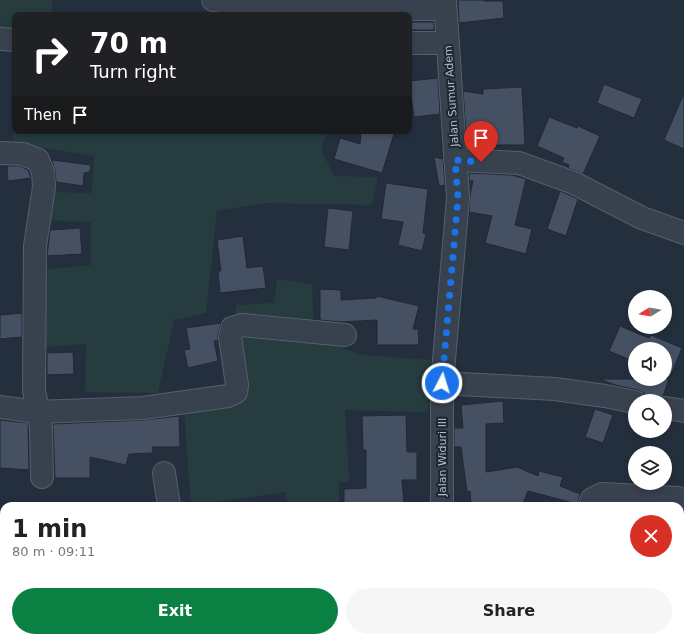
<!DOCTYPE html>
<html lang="en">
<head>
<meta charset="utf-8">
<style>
  body { margin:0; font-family:"DejaVu Sans",sans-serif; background:#f6f6f6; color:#222; height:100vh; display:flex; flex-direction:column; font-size:15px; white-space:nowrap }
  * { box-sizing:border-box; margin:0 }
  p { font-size:13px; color:#767676 }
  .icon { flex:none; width:22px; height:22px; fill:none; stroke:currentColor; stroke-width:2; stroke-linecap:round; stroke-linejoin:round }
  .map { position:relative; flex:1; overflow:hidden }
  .sheet { position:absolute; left:0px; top:502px; width:684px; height:140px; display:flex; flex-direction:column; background:#fff; border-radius:12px 12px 0 0; box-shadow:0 2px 6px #0003 }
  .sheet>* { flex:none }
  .top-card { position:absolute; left:12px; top:12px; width:400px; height:122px; border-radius:8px; box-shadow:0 2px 6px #0003; background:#202124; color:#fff; overflow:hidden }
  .needle { width:26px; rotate:259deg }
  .tools { position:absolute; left:628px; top:290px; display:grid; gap:8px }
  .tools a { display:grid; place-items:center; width:44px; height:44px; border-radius:50%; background:#fff; box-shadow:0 2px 6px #0003; font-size:20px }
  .pin { position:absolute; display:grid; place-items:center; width:34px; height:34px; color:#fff; margin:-41px -17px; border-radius:50% 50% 50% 0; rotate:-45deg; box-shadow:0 0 4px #0007 }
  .pin .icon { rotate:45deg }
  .me { position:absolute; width:44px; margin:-22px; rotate:5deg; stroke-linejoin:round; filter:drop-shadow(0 0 3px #0008) }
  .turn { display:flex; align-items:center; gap:14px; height:84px; padding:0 12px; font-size:18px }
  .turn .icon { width:52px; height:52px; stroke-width:2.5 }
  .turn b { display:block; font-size:28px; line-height:34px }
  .then { display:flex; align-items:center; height:38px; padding:0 12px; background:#0003; gap:8px; font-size:15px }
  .round { display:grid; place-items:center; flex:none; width:42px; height:42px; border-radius:21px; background:#f6f6f6 }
  .overview { display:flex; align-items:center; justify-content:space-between; height:68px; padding:0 12px }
  h1 { font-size:24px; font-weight:600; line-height:30px }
  .cta { display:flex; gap:8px; margin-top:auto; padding:8px 12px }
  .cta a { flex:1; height:46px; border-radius:24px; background:#0b8043; color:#fff; font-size:16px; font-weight:600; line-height:46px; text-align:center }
  .cta a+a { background:#f6f6f6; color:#222 }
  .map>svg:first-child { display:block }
  .green { fill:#263c3f }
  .building { fill:#455162; stroke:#1f2835 }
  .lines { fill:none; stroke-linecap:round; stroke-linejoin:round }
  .minor-casing { stroke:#565f6c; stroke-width:24 }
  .minor { stroke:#38414e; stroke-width:22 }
  .route { stroke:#1a73e8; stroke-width:7; stroke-dasharray:0 12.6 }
  .labels { text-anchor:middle; stroke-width:4; stroke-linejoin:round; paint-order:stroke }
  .street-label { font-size:11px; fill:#b4bcc9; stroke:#1d2633 }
</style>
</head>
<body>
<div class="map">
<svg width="684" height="642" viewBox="0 0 684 642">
  <rect width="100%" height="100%" fill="#242f3e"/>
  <!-- green -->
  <path class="green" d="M0,0H52V14L58,15H15V38L0,34Z
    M15,108V131H328L321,149L334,176L378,177L372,205L265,203L217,211L206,313L174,320L158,393L85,392L86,344L42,347V270L91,265V222L43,220L48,192L92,193L94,156L13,143Z
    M277,279L312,284L314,339L364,355L430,360L428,412L345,410L349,481L339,483V506H288L286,492L191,506L184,411L231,408L236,305L274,303Z"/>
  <!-- building -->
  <path class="building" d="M458,0H484V1H503L504,18L459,23Z
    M409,22H434V30H409Z
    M438,78L440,114L414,117L409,81Z
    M604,84L642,99L634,118L597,103Z
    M522,87L525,145H467L463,91L483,94V89Z
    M684,93V149L664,140Z
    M549,117L577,128L578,126L600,136L583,174L568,168L569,165L562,162L564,158L537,146Z
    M361,131H395L382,173L334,159L340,138L360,144Z
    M434,157L443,159L445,185L439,186Z
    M52,160L91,165L90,172L84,173L83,186L56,182L55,171Z
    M7,166H20L28,170L31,178L8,181Z
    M469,173L511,175L526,179L515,225L532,229L526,254L485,243L492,216L469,212L470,195L473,181H469Z
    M386,183L428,189L423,233L426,234L422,251L398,245L403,222L381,219Z
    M560,191L578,199L566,236L547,229Z
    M328,208L353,211L349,250L324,247Z
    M80,228L82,254L47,256L50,230Z
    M243,236L247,268L263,266L266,288L220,293L218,271H221L217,240Z
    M320,289L341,290V300L376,298L377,296L419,306L413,329H418L419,345H377V320L341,322L320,320Z
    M22,313V337L0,339V315Z
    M221,323L218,334V341H214L218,361L188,368L184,350L190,349L186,328Z
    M620,326L649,338L651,335L682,348L670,377L665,375V349H635V362L609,351Z
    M73,352L74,374L47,375V353Z
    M600,379H669L663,396L655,401L647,399L644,393L638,390L615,385Z
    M503,401L504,423L486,424V472L517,467L538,476L539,471L563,477L560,486L580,494L577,504L528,491L522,506H471L470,491L467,492L461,447H454V428H463L461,405Z
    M595,409L613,415L603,443L585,437Z
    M406,415L407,452H417V480H402L404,505L344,506V489L366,488V450H363L362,416Z
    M179,416L180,447H152L153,453L129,454L126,465L90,457V478H55L53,424L144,420Z
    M0,420L28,423L29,470L0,468Z"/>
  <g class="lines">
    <!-- minor casing -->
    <g class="minor-casing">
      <path id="minor" d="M213,0L304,9H445
        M0,39L15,40
        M409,43H447
        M0,153L23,154L38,160L43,172L44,187L35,246L34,390L41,427L42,477
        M455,160L519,163L574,183L642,218L684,233
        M442,383L555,389L605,396L635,402
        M0,407L37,412L143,408L228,396L236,392L237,385L230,337L232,328L242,325L345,335
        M665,408L684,411
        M164,473L169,506
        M442,506V383L458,198L445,0
        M589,506L592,499L602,494L678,498
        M0,601L4,603
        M680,615L684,616
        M87,638V642
        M185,638V642
        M430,642L432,638"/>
    </g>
    <!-- minor -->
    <use href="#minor" class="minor"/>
  </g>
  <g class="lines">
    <!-- route -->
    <path class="route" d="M442,383L458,198L455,160L481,162"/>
  </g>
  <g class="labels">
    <!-- street labels -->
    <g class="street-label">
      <text transform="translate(451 96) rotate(-94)" y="4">Jalan Sumur Adem</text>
      <text transform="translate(442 457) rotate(-90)" y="4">Jalan Widuri III</text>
    </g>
  </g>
</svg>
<div class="tools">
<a><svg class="needle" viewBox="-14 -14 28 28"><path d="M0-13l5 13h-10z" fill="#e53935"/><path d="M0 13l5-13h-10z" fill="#767676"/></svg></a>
<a><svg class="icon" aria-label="sound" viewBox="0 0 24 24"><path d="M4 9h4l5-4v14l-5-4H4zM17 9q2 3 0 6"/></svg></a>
<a><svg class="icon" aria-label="search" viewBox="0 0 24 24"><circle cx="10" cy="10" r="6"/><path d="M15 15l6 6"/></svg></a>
<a><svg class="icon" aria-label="layers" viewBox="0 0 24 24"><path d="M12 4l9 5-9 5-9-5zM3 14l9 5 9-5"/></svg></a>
</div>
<div class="pin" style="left:481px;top:162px;background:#d93025"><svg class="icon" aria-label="arrive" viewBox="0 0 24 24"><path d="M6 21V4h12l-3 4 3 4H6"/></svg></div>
<svg class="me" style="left:442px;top:383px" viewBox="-20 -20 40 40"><circle r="17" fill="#1a73e8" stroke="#fff" stroke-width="3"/><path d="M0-11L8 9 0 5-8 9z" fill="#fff"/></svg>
<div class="top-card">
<div class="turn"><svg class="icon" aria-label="right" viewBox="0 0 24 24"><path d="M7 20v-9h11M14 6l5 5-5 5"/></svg><div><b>70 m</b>Turn right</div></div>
<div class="then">Then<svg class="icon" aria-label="arrive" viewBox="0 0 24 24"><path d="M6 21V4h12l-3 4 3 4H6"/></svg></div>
</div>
<section class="sheet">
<div class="overview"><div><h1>1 min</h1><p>80 m · 09:11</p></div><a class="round" style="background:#d93025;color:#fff"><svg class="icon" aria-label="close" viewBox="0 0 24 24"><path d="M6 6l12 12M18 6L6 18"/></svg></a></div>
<div class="cta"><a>Exit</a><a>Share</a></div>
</section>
</div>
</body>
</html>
